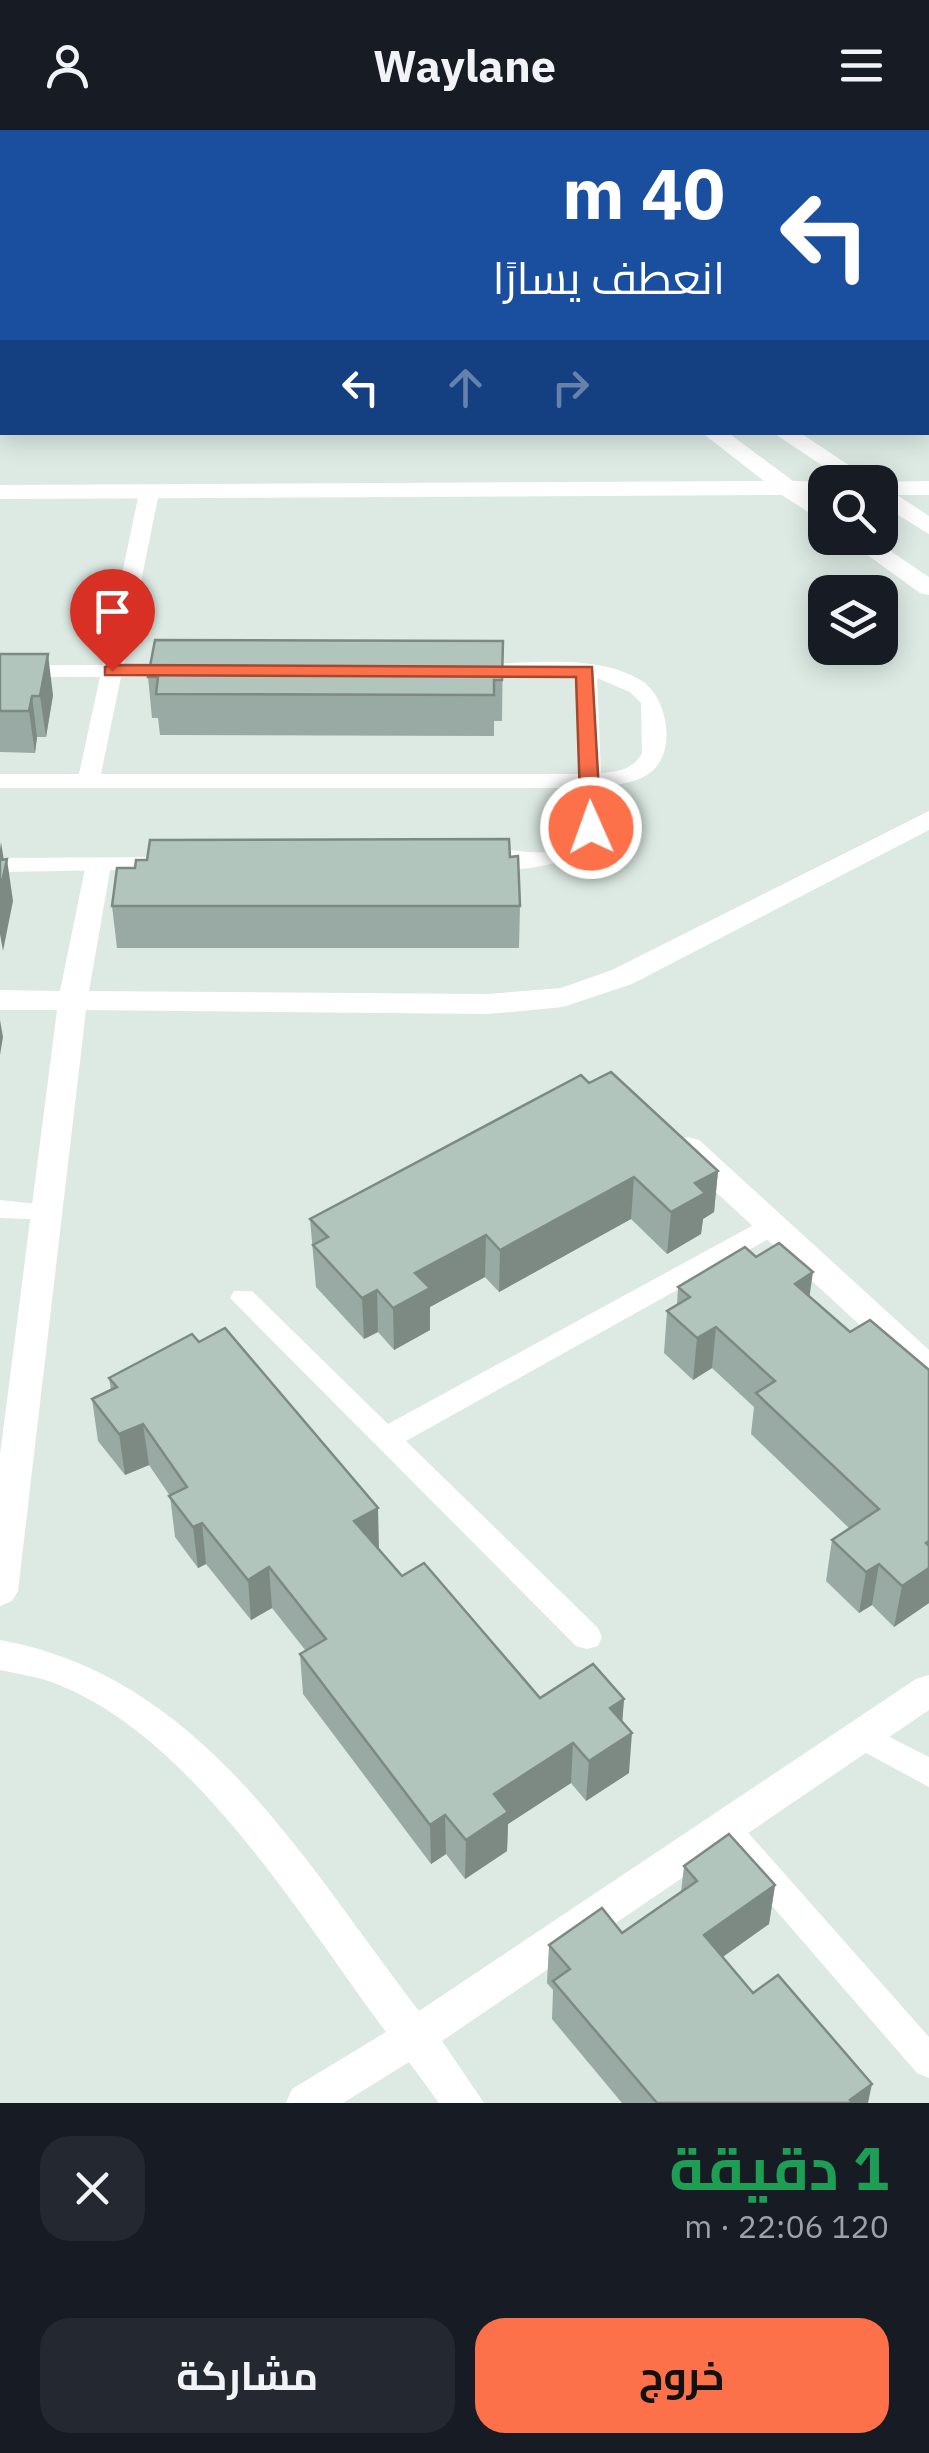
<!DOCTYPE html>
<html lang="ar">
<head>
<meta charset="utf-8">
<style>
  body { margin:0; font-family:"IBM Plex Sans",Cairo,sans-serif; background:#242831; color:#f1f3f6; direction:rtl; height:100vh; display:flex; flex-direction:column; font-size:38px; white-space:nowrap }
  * { box-sizing:border-box; margin:0 }
  p { font-size:32px; color:#9ea1a6 }
  .icon { flex:none; width:55px; height:55px; fill:none; stroke:currentColor; stroke-width:2; stroke-linecap:round; stroke-linejoin:round }
  .map { position:relative; height:1973px; overflow:hidden; direction:ltr }
  .details { display:flex; flex-direction:column; background:#171b24; flex:1 }
  .details>* { flex:none }
  .banner { position:absolute; left:0px; top:0px; width:930px; height:305px; box-shadow:0 5px 25px #0003; direction:rtl; background:#1a4fa0; color:#fff; overflow:hidden }
  .tools { position:absolute; left:808px; top:335px; display:grid; gap:20px }
  .tools a { display:grid; place-items:center; width:90px; height:90px; border-radius:20px; background:#171b24; box-shadow:0 5px 25px #0003; font-size:50px }
  .pin { position:absolute; display:grid; place-items:center; width:85px; height:85px; color:#fff; margin:-102px -42px; border-radius:50% 50% 50% 0; rotate:-45deg; box-shadow:0 0 10px #0007 }
  .pin .icon { rotate:45deg }
  .me { position:absolute; width:110px; margin:-55px; rotate:358deg; stroke-linejoin:round; filter:drop-shadow(0 0 8px #0008) }
  .turn { display:flex; align-items:center; gap:35px; height:210px; padding:0 40px; font-size:45px }
  .turn .icon { width:130px; height:130px; stroke-width:2.5 }
  .turn b { display:block; font-size:70px; line-height:85px }
  .lanes { display:flex; align-items:center; height:95px; padding:0 40px; background:#0003; justify-content:center; gap:50px; direction:ltr }
  .lanes .off { opacity:.35 }
  .round { display:grid; place-items:center; flex:none; width:105px; height:105px; border-radius:30px; background:#242831 }
  .summary { display:flex; align-items:center; justify-content:space-between; height:170px; padding:0 40px }
  h1 { font-size:60px; font-weight:700; line-height:75px; color:#1e9e55 }
  .button { display:flex; gap:20px; margin-top:auto; padding:20px 40px }
  .button a { flex:1; height:115px; border-radius:30px; background:#fc704a; color:#111; font-size:40px; font-weight:700; line-height:115px; text-align:center }
  .button a+a { background:#242831; color:#f1f3f6 }
  header { display:flex; justify-content:space-between; align-items:center; height:130px; padding:0 40px; background:#171b24; font-size:45px; font-weight:700 }
  .map>svg:first-child { display:block }
  .lines { fill:none; stroke-linecap:round; stroke-linejoin:round }
  .secondary-casing { stroke:#b0cbc0; stroke-width:5 }
  .lane { fill:#fff; fill-rule:evenodd }
  .street { fill:#fff; fill-rule:evenodd }
  .secondary { fill:#fff; fill-rule:evenodd }
  .wall { fill:#99a9a3 }
  .shaded-wall { fill:#7d8a84 }
  .building { fill:#b2c5bd; stroke:#7d8a84; stroke-width:2.5 }
  .route { fill:#fc704a; stroke:#a44930; stroke-width:2.5 }
</style>
</head>
<body>
<header><svg class="icon" aria-label="menu" viewBox="0 0 24 24"><path d="M4 6h16M4 12h16M4 18h16"/></svg>Waylane<svg class="icon" aria-label="person" viewBox="0 0 24 24"><circle cx="12" cy="8" r="4"/><path d="M4 21q1-7 8-7t8 7"/></svg></header>
<div class="map">
<svg width="929" height="1973" viewBox="0 0 929 1973">
  <rect width="100%" height="100%" fill="#ddeae4"/>
  <g class="lines">
    <!-- secondary casing -->
    <g class="secondary-casing">
      <path id="secondary" d="M928,14H929V26H928Z
        M0,15H2V27H0Z"/>
    </g>
    <!-- lane -->
    <path class="lane" d="M149,357L159,363L124,535H181L191,541L181,547H121L101,644H579L576,546L471,547L461,541C472,530 496,534 512,533C554,531 606,528 642,551C669,569 678,626 647,645C634,653 616,655 602,657C603,674 607,697 595,712C578,735 493,750 475,730C506,697 584,767 580,658H0V644H79L100,547H0V535H103L139,363ZM597,548L630,562L641,573L642,623C634,639 618,642 601,643Z
      M166,727L174,729L177,734L174,739L0,742V728Z
      M0,1070L56,1076L60,1083L56,1090L0,1088Z
      M772,1085L781,1088L785,1095L781,1102L406,1311L598,1498L602,1507L598,1516L587,1519L576,1516L230,1168L234,1161H252L388,1294Z
      M862,1593L929,1627V1657L851,1615L847,1606L851,1597Z
      M725,1685L736,1689L929,1907V1948L917,1943L714,1709L709,1699L714,1689Z"/>
    <!-- street -->
    <path class="street" d="M299,0H323L325,2H301Z
      M928,228H929V242L928,241Z
      M701,302H727L793,351L831,352H825V365H812L825,375V393L782,365L0,369V355L764,351Z
      M772,302H799L874,352H847Z
      M929,351V365H897L929,386V404L880,374V352H874Z
      M844,408H871L929,447V465L920,463Z
      M929,681V700L632,854L563,877L488,884L86,880L18,1461L12,1471L0,1476V1325L57,880H0V860L60,861L87,729H107L111,735L89,861L488,864L561,858L612,840Z
      M688,1007L699,1010L929,1220V1252L917,1248L677,1026L673,1018L677,1010Z
      M0,1510C201,1546 303,1730 419,1881L916,1549L929,1545V1580L442,1911L484,1973H439L409,1932L343,1973H286L292,1959L386,1902C301,1788 194,1609 59,1555C40,1547 20,1544 0,1540Z"/>
    <!-- secondary -->
    <use href="#secondary" class="secondary"/>
  </g>
  <!-- wall -->
  <path class="wall" d="M928,123H929V199H928Z
    M503,511L502,591H494V606L160,605L158,588H152L148,547Z
    M0,524L53,565L46,607H37L35,623L0,622Z
    M510,727L520,776L519,818H117L112,776Z
    M589,953L718,1041L714,1082L703,1089L701,1104L667,1124L631,1089L499,1162L485,1147L430,1177V1200L394,1220L378,1202L364,1209L316,1157L310,1089Z
    M678,1157L810,1167L929,1473L894,1497L872,1475L859,1483L826,1451L832,1410L850,1399L751,1304L754,1277L712,1238L693,1250L664,1223L667,1181L677,1175Z
    M199,1212L378,1378V1419L402,1446L540,1568L624,1569L622,1592L629,1643L586,1671L571,1653L508,1694L507,1721L465,1749L446,1724L431,1734L303,1564L300,1524L306,1521L272,1478L251,1490L206,1434L198,1438L175,1407L170,1366L149,1335L125,1345L98,1311L92,1269L111,1260L109,1248Z
    M684,1736L775,1755L769,1794L722,1827L753,1863L868,1973H622L552,1889L553,1860L547,1853L549,1815L622,1803L681,1762Z"/>
  <!-- shaded-wall -->
  <path class="shaded-wall" d="M48,524L53,565L46,607L40,566Z
    M32,566L37,607L35,623L29,581Z
    M1,712L5,737L7,729L13,771L3,821L0,804V719Z
    M0,890L3,907L0,925Z
    M718,1041L714,1082L703,1089L701,1104L667,1124L671,1082L695,1053Z
    M634,1047L631,1089L499,1162L500,1120Z
    M486,1105L485,1147L430,1177V1200L394,1220L393,1178L415,1143Z
    M813,1142L807,1184L795,1154Z
    M377,1160L378,1202L364,1209L362,1168Z
    M716,1197L712,1238L693,1250L697,1208Z
    M143,1294L149,1335L125,1345L119,1304Z
    M378,1378L379,1418L356,1432L354,1391Z
    M202,1393L206,1434L198,1438L193,1397Z
    M929,1411V1473L894,1497L902,1456L926,1413Z
    M879,1434L872,1475L859,1483L866,1442Z
    M269,1437L272,1478L251,1490L248,1450Z
    M624,1569L621,1609L610,1578Z
    M632,1603L629,1643L586,1671L589,1631Z
    M573,1613L571,1653L508,1694L507,1721L465,1749L466,1710L494,1664Z
    M445,1685L446,1724L431,1734L430,1695Z
    M775,1755L769,1794L699,1844L704,1805Z
    M872,1954L868,1973H849L850,1970Z"/>
  <!-- building -->
  <path class="building" d="M928,123H929V161H928Z
    M155,510L503,511L502,550H494V565L156,564L158,547H148Z
    M0,524H48L40,566H32L29,581H0Z
    M509,709L510,727L518,726L520,776H112L117,738H135L136,730H147L150,710Z
    M7,729L0,761V730Z
    M611,942L718,1041L695,1053L705,1063L671,1082L634,1047L500,1120L486,1105L415,1143L430,1158L393,1178L377,1160L362,1168L313,1115L328,1107L310,1089L581,945L589,953Z
    M779,1113L813,1142L795,1154L850,1202L870,1190L929,1240V1411L926,1413L929,1416V1438L902,1456L879,1434L866,1442L832,1410L879,1379L756,1263L775,1251L716,1197L697,1208L667,1181L690,1167L678,1157L745,1117L756,1127Z
    M225,1198L378,1378L354,1391L402,1446L424,1433L540,1568L593,1534L624,1569L610,1578L632,1603L589,1631L573,1613L494,1664L508,1682L466,1710L445,1685L430,1695L300,1524L326,1509L269,1437L248,1450L202,1393L193,1397L169,1366L187,1357L143,1294L119,1304L92,1269L117,1257L109,1248L192,1204L199,1212Z
    M729,1704L775,1755L704,1805L753,1863L778,1845L872,1954L850,1970L853,1973H657L553,1851L570,1839L549,1815L602,1778L622,1803L697,1751L684,1736Z"/>
  <!-- route -->
  <path class="route" d="M112,535L592,537L601,698L591,704L581,698L576,547L105,545V537Z"/>
</svg>
<div class="tools">
<a><svg class="icon" aria-label="search" viewBox="0 0 24 24"><circle cx="10" cy="10" r="6"/><path d="M15 15l6 6"/></svg></a>
<a><svg class="icon" aria-label="layers" viewBox="0 0 24 24"><path d="M12 4l9 5-9 5-9-5zM3 14l9 5 9-5"/></svg></a>
</div>
<div class="pin" style="left:112px;top:541px;background:#d93025"><svg class="icon" aria-label="arrive" viewBox="0 0 24 24"><path d="M6 21V4h12l-3 4 3 4H6"/></svg></div>
<svg class="me" style="left:591px;top:698px" viewBox="-20 -20 40 40"><circle r="17" fill="#fc704a" stroke="#fff" stroke-width="3"/><path d="M0-11L8 9 0 5-8 9z" fill="#fff"/></svg>
<div class="banner">
<div class="turn"><svg class="icon" aria-label="left" viewBox="0 0 24 24"><path d="M17 20v-9H6M10 6l-5 5 5 5"/></svg><div><b>40 m</b>انعطف يسارًا</div></div>
<div class="lanes"><svg class="icon" aria-label="left" viewBox="0 0 24 24"><path d="M17 20v-9H6M10 6l-5 5 5 5"/></svg><svg class="icon off" aria-label="ahead" viewBox="0 0 24 24"><path d="M12 20V5M6 11l6-6 6 6"/></svg><svg class="icon off" aria-label="right" viewBox="0 0 24 24"><path d="M7 20v-9h11M14 6l5 5-5 5"/></svg></div>
</div>
</div>
<section class="details">
<div class="summary"><div><h1>1 دقيقة</h1><p>120 m · 22:06</p></div><a class="round"><svg class="icon" aria-label="close" viewBox="0 0 24 24"><path d="M6 6l12 12M18 6L6 18"/></svg></a></div>
<div class="button"><a>خروج</a><a>مشاركة</a></div>
</section>
</body>
</html>
